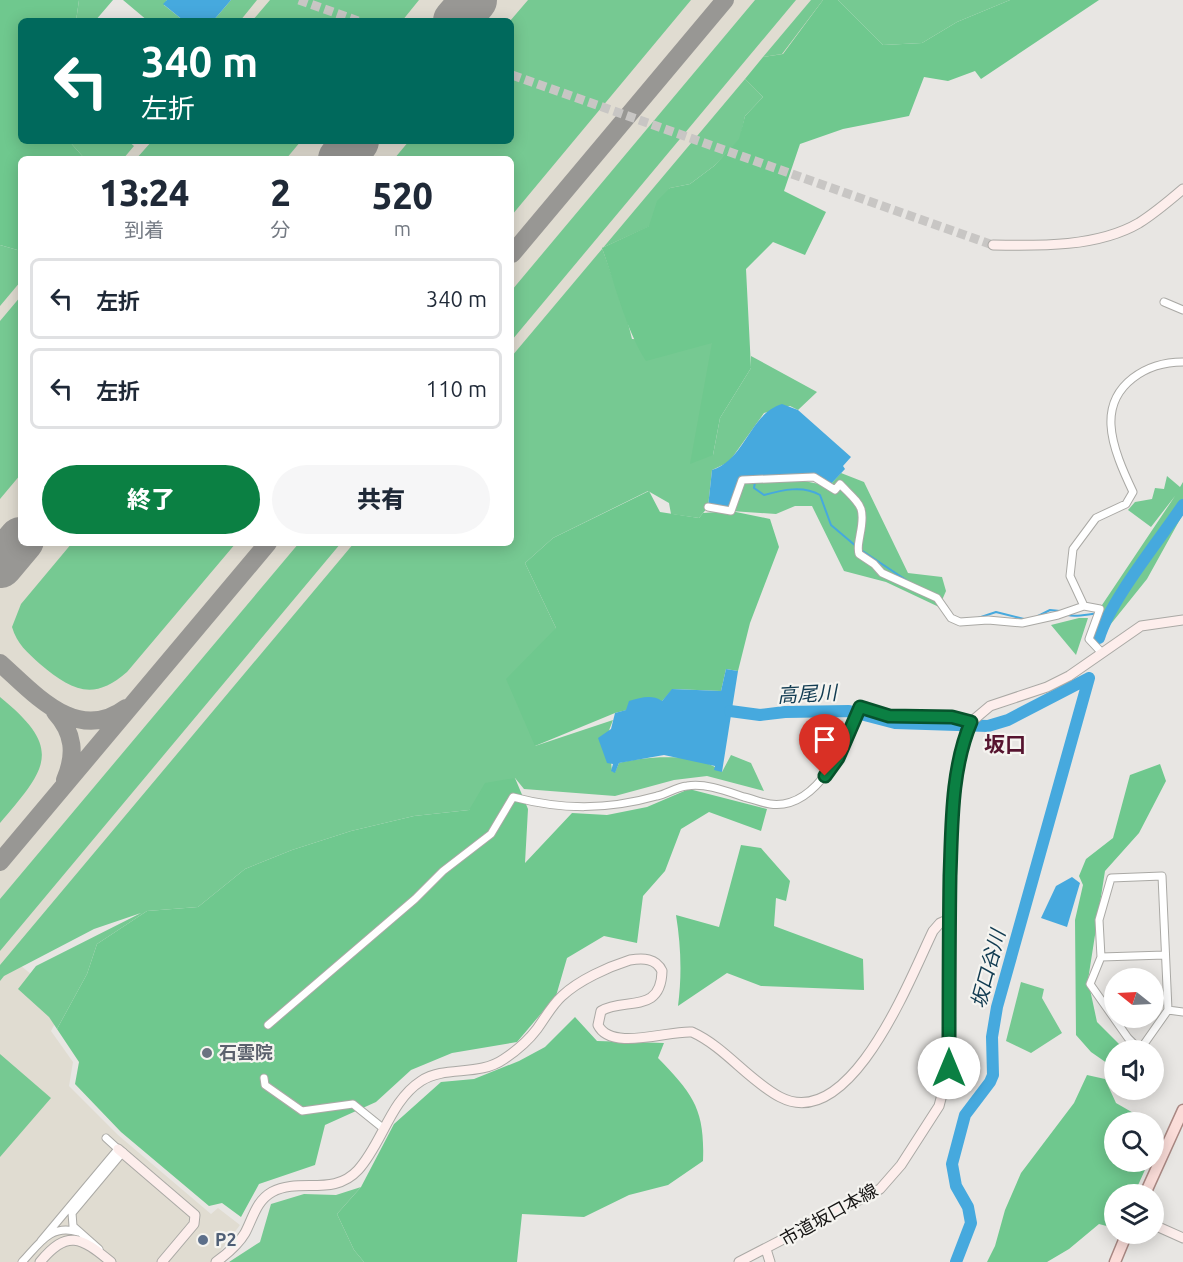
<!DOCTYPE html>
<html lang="ja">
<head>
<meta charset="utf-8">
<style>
  body { margin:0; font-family:Ubuntu,"Noto Sans JP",sans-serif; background:#f6f6f7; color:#1f2937; height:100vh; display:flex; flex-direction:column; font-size:22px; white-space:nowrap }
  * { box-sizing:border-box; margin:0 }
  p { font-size:20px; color:#747a83 }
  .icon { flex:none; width:33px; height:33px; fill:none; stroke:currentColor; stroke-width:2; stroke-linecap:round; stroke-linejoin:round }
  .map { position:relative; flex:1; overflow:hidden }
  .details { position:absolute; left:18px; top:156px; width:496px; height:390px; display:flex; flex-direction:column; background:#fff; border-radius:9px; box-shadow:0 3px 15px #0003 }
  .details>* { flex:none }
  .guide { position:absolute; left:18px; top:18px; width:496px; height:126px; border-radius:9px; box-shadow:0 3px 15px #0003; background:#00695c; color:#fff; overflow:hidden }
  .needle { width:39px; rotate:288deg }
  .controls { position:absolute; left:1104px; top:968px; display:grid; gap:12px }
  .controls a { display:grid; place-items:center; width:60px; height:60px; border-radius:50%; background:#fff; box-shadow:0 3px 15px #0003; font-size:30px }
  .pin { position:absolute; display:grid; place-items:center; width:51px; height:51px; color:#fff; margin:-62px -26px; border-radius:50% 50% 50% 0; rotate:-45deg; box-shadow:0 0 6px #0007 }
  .pin .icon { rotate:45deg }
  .me { position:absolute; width:66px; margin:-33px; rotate:0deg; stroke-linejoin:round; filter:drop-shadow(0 0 4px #0008) }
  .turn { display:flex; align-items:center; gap:21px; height:126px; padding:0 24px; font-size:27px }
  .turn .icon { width:78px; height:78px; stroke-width:2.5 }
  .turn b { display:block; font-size:42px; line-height:51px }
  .eta { display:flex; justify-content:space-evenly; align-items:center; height:102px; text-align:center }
  .eta b { font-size:36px; font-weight:800; line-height:42px }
  .primary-button { display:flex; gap:12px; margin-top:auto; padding:12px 24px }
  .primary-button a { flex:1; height:69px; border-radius:36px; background:#0b8043; color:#fff; font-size:24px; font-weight:800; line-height:69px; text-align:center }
  .primary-button a+a { background:#f6f6f7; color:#1f2937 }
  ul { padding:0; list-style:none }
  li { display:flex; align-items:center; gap:18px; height:81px; margin:0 12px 9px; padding:0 12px; border:3px solid #e0e1e3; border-radius:9px }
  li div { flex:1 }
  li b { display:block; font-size:22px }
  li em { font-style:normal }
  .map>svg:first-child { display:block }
  .built { fill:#e0dcd1 }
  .green { fill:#76c992 }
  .forest { fill:#6fc88e }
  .water { fill:#46a9de }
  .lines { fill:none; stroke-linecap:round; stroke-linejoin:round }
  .stream { stroke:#46a9de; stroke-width:2 }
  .river { stroke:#46a9de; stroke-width:12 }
  .taxiway { stroke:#989794; stroke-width:18 }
  .runway { stroke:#989794; stroke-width:46 }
  .secondary-tunnel { stroke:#c8c6c4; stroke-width:9; stroke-dasharray:9 4.5; stroke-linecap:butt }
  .street-casing { stroke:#aaa9a5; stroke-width:9 }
  .secondary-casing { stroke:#aaa9a5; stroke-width:11 }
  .primary-casing { stroke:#a98883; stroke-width:13 }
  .street { stroke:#fff; stroke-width:7 }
  .secondary { stroke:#fdeeec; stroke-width:9 }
  .primary { stroke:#fbddd9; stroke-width:10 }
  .route-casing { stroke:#07532c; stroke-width:15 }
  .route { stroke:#0b8043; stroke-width:10 }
  .worship-dot { fill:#6b7280; stroke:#f5f4f0; stroke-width:2 }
  .service-dot { fill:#5c6f8a; stroke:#f5f4f0; stroke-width:2 }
  .labels { text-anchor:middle; stroke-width:4.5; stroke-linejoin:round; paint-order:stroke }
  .worship-label { font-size:18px; font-weight:bold; fill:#5b616d; stroke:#f5f4f0; text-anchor:start }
  .street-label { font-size:18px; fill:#151413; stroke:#f5f4f0 }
  .service-label { font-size:18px; font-weight:bold; fill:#4e5e75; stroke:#f5f4f0; text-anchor:start }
  .water-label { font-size:20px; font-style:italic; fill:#113b51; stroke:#f5f4f0 }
  .quarter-label { font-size:21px; font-weight:bold; fill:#56142f; stroke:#f5f4f0 }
</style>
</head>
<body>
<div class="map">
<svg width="1183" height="1262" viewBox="0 0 1183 1262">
  <rect width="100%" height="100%" fill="#e8e6e3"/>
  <!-- built -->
  <path class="built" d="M253,0H837L512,385V159H119L134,141H512V21H235Z
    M21,275V543H378L21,966L66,1002L51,1031L73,1062L69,1086L118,1135L211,1214L218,1208L240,1225L216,1257L222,1262H0V300Z"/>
  <!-- green -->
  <path class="green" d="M79,0H113L95,21H76Z
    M123,0H167L164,5L184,21H148Z
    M231,0H257L240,21H213Z
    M270,0H419L402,21H252Z
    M528,0H691L512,215V159H394L409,141H512L510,21Z
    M755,0H796L512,340V290Z
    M811,0H823L782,54L763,57Z
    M838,0H1010L957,22L922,43L883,45Z
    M745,79L763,97L745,116L740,139L714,166L690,184L670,188L650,226L602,248L626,315L632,339L712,343L713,455L720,418L751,368V356L817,392L798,410L790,406L764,413L729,462L712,470L708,507L699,518L671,514L669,503L648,491L553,538L525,563L556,628L535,746L613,720L608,733L612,771L615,772L619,763C646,756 700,752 722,772L731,755L751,763L764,791L707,776L674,780L615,796L524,789L515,778L469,810L414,816L351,831L292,850L245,869L198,907L147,911L97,944L87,974L57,1029L49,1017L18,989L36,966L141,913L94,929L4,976L0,981V965L354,543H512V356Z
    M69,141H128L134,146L123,159H85Z
    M152,141H301L286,159H136Z
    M0,245L21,251V281L0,306Z
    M21,296V474L0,499V321Z
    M841,473L864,482L908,573L942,577L946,591L939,607L886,582L844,571L812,506H795L776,514L731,511L747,480L784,477L829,486Z
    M1167,476L1180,487L1183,482V514L1147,579L1102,635H1094L1102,605L1175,496L1151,527L1128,510L1135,502L1152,499L1155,488L1164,489Z
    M72,543H236L127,672C93,702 71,690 40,664C27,652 17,644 12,627L21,604Z
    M299,543H341L0,951V899Z
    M1079,618H1088L1076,655L1051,625Z
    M0,697C64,749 47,768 0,823Z
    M1021,982L1044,989L1042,998L1062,1033L1031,1053L1006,1041Z
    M0,1054L51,1098L0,1157Z
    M361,1187L337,1214L354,1250L364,1262H229L260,1242L271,1204L304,1194L336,1195Z"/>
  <!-- forest -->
  <path class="forest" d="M0,0H79L76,21H21V141H69L85,159H21V251L0,245Z
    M823,0H838L883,45L922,43L957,22L1010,0H1099L981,79L975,71L948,81L924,77L909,116L843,129L800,144L784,191L826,212L805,255L773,242L746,269L751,368L720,418L713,455L690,464L712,343L646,361C626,330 615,284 602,248L649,226L657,201L670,188L690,184L714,166L739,139L745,116L763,97L745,79L763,57L783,54Z
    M649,491L660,512L699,518L703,513L731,511L770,519L779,547L750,623L738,671L726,669L721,691L673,689L662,701L615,713L535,746L506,679L556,628L525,563L553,538Z
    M1160,764L1166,781L1139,833L1105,871L1088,980L1097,1022L1125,1050H1114V1068L1091,1052L1076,1035L1075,920L1083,885L1079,876L1086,859L1113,838L1130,775Z
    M515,778L528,809L525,863L572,813L607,815L647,807L689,789L767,809L761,831L709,812L681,829L665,871L643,896L637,943L604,936L567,958L556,996L517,1042L452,1053L411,1070L376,1102L325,1125L315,1165L259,1184L241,1217L222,1203L209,1206L121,1132L75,1084L79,1062L57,1029L87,974L97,944L147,911L198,907L245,869L292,850L351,831L414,816L469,810L485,783Z
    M741,845L761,848L790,881L786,901L776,898L774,926L863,959L864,990L761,986L727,973L678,1006C682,975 681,946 676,915L719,927Z
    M575,1017L597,1041L664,1043L658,1058C693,1094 705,1109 703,1161L668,1185L629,1195L584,1217L522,1214L517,1262H364L354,1250L337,1214L361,1187L394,1124L441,1082L474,1079L519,1061L545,1047Z
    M1087,1075L1105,1079L1116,1103L1149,1122H1114V1161H1149L1134,1194H1114V1228L1099,1224L1069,1249L1047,1262H987L995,1246L1005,1210L1021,1173L1074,1103Z"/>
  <!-- water -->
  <path class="water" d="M167,0H231L213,21H184L163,4Z
    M782,404L798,410L851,457L843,466L845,469L829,486L814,477L742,480L731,511L708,507L712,470C746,459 749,414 782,404Z
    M726,669L738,671L722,772L714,770L715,766L664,755L619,763L615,773L611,771L613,764L607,763L598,738L611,729L615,713L626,710L629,701C641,698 651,694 662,701L672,689L721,691Z
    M1072,877L1080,883L1067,927L1041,918L1056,886Z"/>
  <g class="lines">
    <!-- stream -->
    <path class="stream" d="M755,482L754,488L764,495C782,490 803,485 820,495L831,525L857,547
      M861,550L909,582
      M939,596L947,607
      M1068,615C1077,618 1095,612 1107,613L1140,568
      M1038,616L1050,610L1060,611
      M978,618L996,612L1024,619"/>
    <!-- river -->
    <path class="river" d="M1099,638C1111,599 1159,541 1183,505
      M730,711L760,715L785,712L849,711L895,723L988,726L1008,720L1089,678
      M956,1262L971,1223L968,1207L956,1186L952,1164L965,1115L990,1082L993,1075L992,1037L997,1007L1089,678"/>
    <!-- taxiway -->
    <path class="taxiway" d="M512,254L725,0
      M0,663C34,693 77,745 126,708
      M55,712C74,733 76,754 65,780
      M0,862L268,543"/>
    <!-- runway -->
    <path class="runway" d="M456,21L474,0
      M341,159L356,141
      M0,565L21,540"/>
    <!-- secondary-tunnel -->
    <path class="secondary-tunnel" d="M299,0L358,21
      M512,75L993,245"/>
    <!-- street casing -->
    <g class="street-casing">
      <path id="street" d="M1164,302L1183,310
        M708,507L731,511L742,480L814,477L835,490L840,484C860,505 866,505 860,535C859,542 857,547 859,554L874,564L882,573L937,598L951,618L960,622L988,620L1022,623L1058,615L1084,606L1100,609L1089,639L1102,653
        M1084,606L1070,576L1073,549L1096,518L1126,504L1133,492C1124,473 1112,447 1111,425C1109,384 1147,362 1183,362
        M1162,876L1168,1010L1142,1047L1135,1045L1128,1038L1090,984L1101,957L1099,920L1111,878Z
        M1101,957L1165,955
        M1168,1010L1183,1012
        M268,1025L415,899L443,871L491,834L513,797C562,810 607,810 657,796C667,794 676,787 687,786C706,783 726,791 744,797C753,799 762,803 770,804C818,811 847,741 860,707L889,716L952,717L971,722
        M264,1078L265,1085L302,1111L353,1104L384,1129
        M41,1241L118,1149L106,1138
        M99,1249L73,1226L72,1213L123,1152
        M22,1262C39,1244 51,1223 78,1232"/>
    </g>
    <!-- secondary casing -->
    <g class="secondary-casing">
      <path id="secondary" d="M993,245C1040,246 1098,247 1139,223C1155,213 1169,201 1183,189
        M118,1149L195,1215L194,1224L162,1262
        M1154,1225L1183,1238
        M766,1249L770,1262
        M40,1262C67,1229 81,1237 111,1262
        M216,1262C227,1254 238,1245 245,1233C253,1218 256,1201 272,1192C300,1177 333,1197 358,1170C382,1144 390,1101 421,1081C446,1065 478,1077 504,1059C516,1051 528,1041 537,1029C545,1018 552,1005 562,996C579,980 608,967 630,960C643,958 656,958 662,971C661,1015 624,997 601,1011L598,1025C611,1052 669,1030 692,1032C725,1047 748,1080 780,1097C851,1134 911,976 933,931L940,923L949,919
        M739,1262L880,1189L901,1165L939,1106L949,1068L951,842L958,767L962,744L971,722L990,706L1047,687L1069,676L1141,626L1183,620"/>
    </g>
    <!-- primary casing -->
    <g class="primary-casing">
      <path id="primary" d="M1145,1194L1183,1110
        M1115,1262L1127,1233"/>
    </g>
    <!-- street -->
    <use href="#street" class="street"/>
    <!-- secondary -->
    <use href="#secondary" class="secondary"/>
    <!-- primary -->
    <use href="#primary" class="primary"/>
  </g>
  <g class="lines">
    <!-- route casing -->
    <g class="route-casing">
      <path id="route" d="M825,776L838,758L860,707L889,716L952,717L971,722C951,769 952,825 950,876C949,940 949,1004 949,1068"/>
    </g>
    <!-- route -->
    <use href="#route" class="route"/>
  </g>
  <!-- markers -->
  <circle class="worship-dot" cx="207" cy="1053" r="6"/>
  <circle class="service-dot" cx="203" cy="1240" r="6"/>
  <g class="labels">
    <!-- worship labels -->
    <g class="worship-label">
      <text x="219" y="1059">石雲院</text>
    </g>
    <!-- street labels -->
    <g class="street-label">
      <text transform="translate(829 1215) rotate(-29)" y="6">市道坂口本線</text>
    </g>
    <!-- service labels -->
    <g class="service-label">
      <text x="215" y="1246">P2</text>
    </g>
    <!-- water labels -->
    <g class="water-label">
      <text transform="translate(807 694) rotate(-3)" y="7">高尾川</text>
      <text transform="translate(988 969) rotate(-75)" y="7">坂口谷川</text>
    </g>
    <!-- quarter labels -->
    <g class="quarter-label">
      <text x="1005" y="752">坂口</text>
    </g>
  </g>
</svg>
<div class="controls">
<a><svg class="needle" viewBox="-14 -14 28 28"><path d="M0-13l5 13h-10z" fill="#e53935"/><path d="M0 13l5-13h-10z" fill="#747a83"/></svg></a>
<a><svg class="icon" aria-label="sound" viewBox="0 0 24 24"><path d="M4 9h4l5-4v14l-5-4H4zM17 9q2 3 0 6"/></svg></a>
<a><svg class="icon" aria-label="search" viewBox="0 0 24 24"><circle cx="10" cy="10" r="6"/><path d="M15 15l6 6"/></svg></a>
<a><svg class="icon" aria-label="layers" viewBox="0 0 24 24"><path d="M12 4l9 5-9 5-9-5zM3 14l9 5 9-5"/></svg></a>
</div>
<div class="pin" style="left:825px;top:776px;background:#d93025"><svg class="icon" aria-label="arrive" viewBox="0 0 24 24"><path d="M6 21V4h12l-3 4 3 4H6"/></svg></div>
<svg class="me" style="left:949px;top:1068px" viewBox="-20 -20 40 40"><circle r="19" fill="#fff"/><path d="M0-13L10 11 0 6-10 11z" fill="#0b8043"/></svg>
<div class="guide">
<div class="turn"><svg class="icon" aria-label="left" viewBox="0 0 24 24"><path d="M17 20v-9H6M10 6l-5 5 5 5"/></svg><div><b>340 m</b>左折</div></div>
</div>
<section class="details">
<div class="eta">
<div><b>13:24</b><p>到着</p></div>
<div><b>2</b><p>分</p></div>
<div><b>520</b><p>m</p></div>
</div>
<ul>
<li><svg class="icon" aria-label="left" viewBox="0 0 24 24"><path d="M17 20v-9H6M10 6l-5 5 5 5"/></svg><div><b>左折</b></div><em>340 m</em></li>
<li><svg class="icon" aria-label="left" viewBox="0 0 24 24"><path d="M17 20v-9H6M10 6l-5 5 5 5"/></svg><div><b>左折</b></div><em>110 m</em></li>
</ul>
<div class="primary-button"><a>終了</a><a>共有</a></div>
</section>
</div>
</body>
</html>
